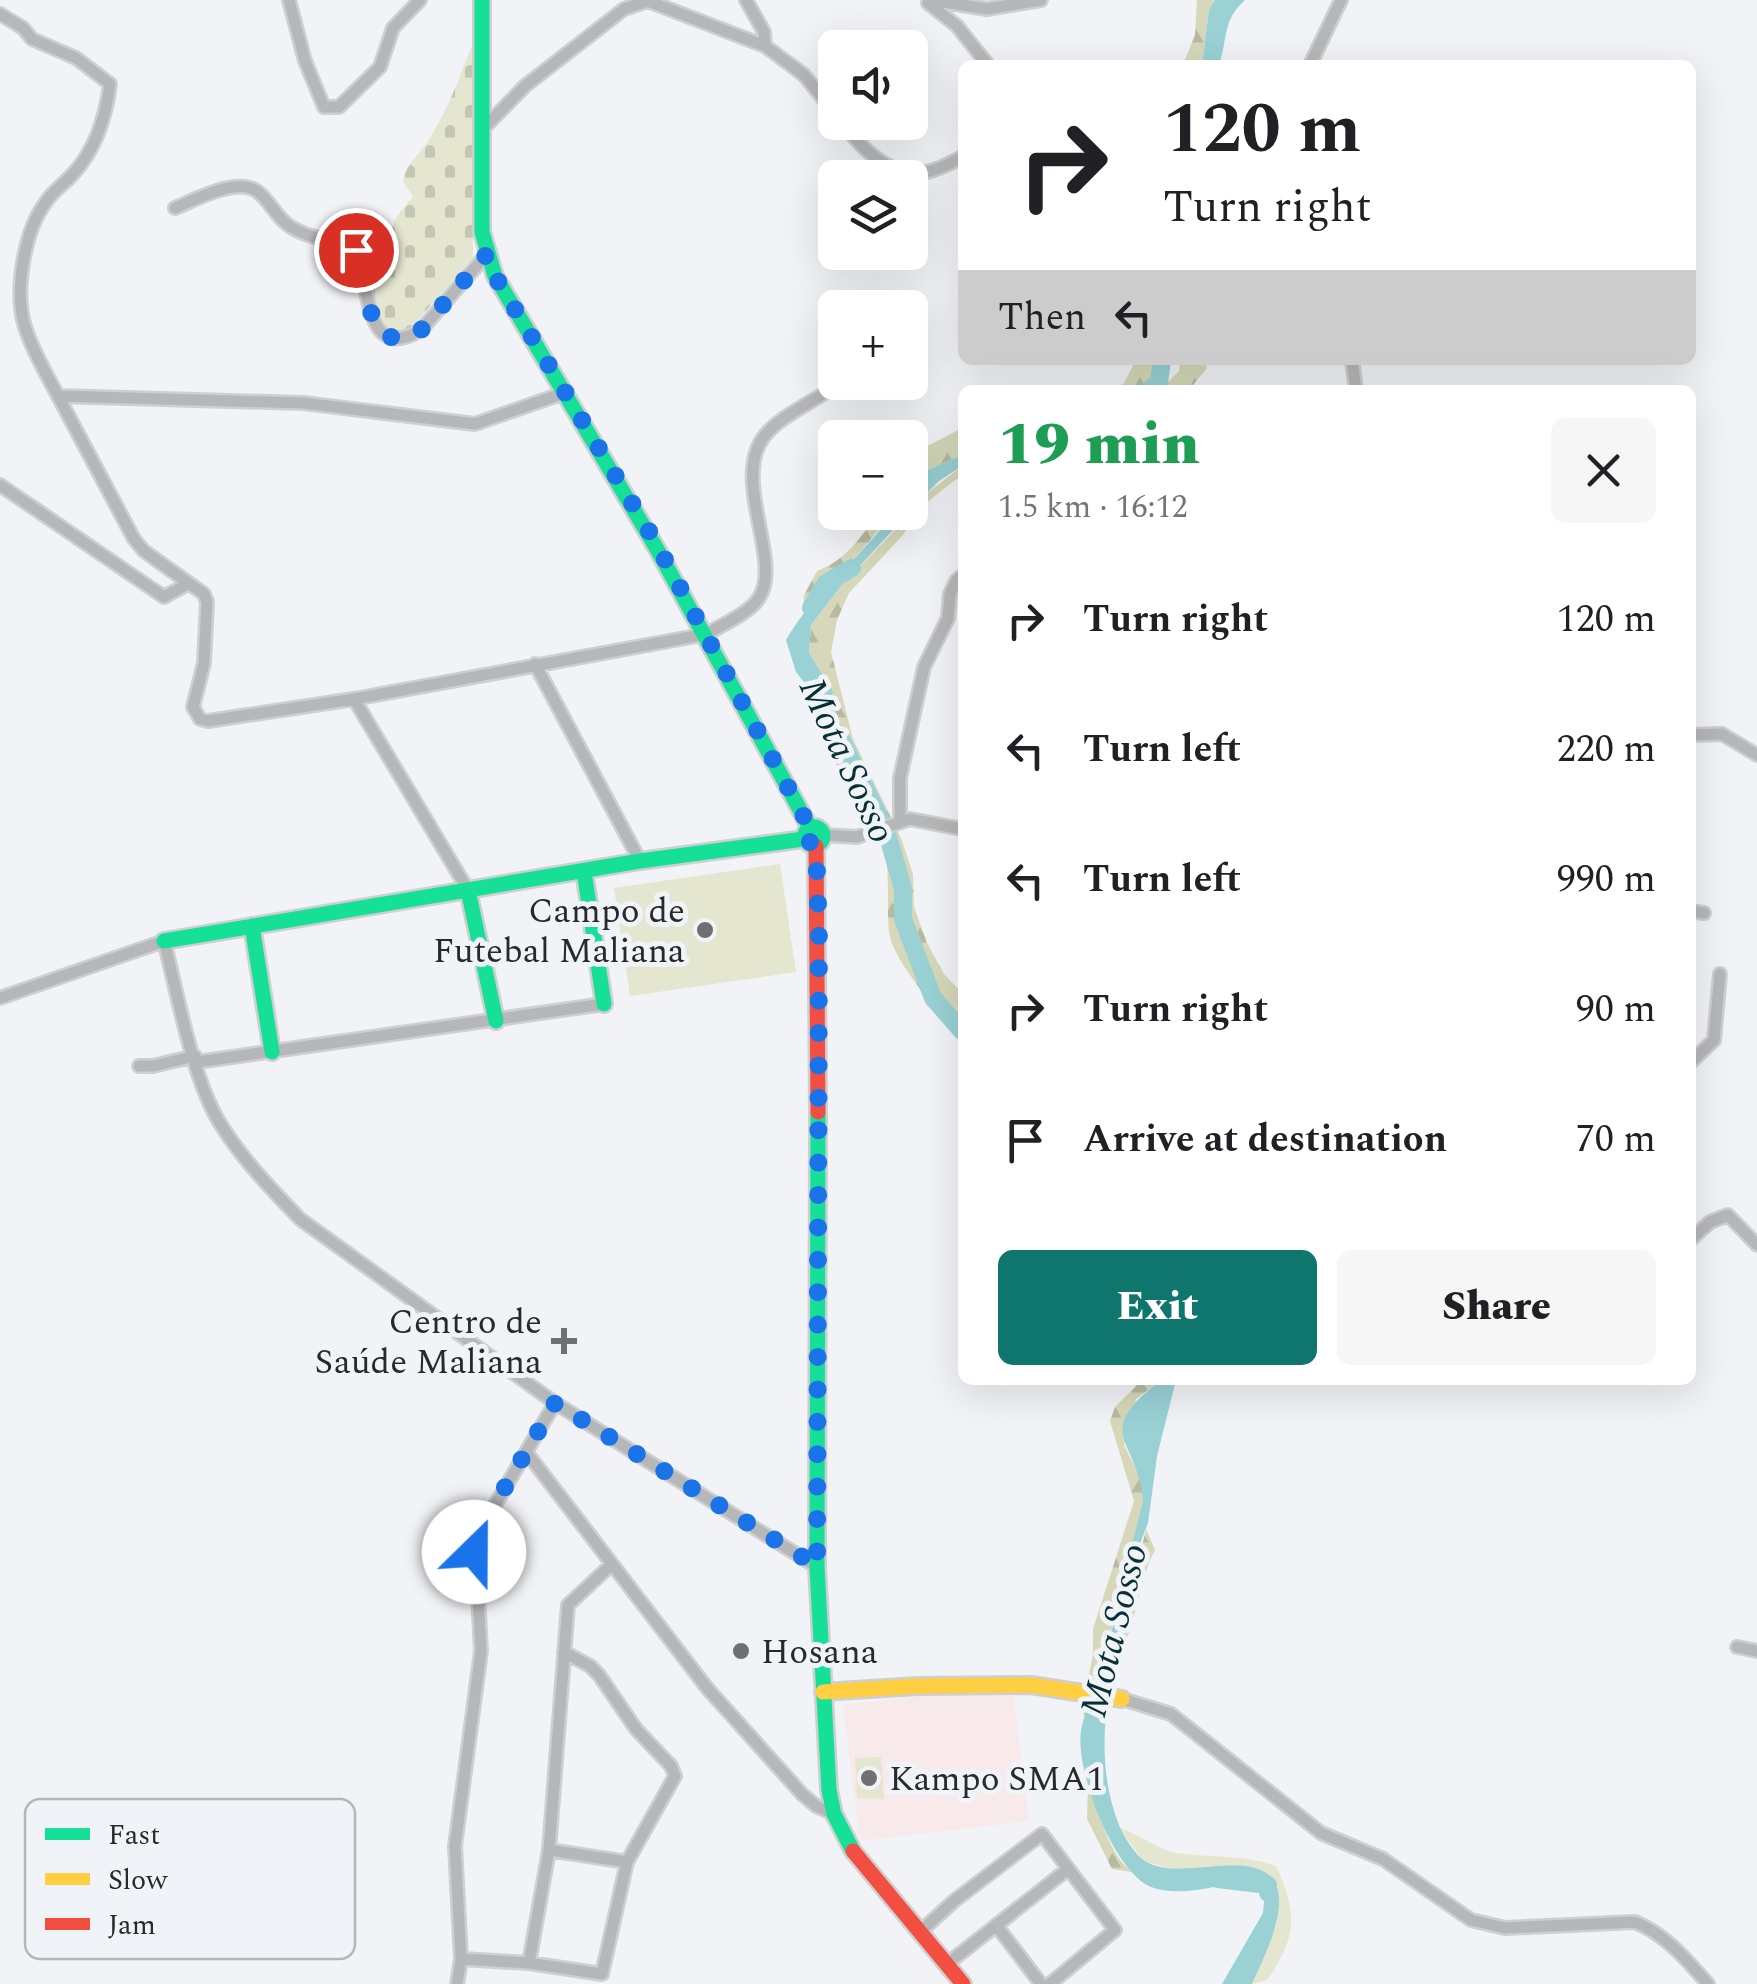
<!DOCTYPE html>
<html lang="en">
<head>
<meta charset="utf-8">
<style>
  body { margin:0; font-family:Spectral,serif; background:#f6f6f6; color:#202124; height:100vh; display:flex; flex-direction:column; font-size:38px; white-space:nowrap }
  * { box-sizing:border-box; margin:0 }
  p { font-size:32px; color:#757577 }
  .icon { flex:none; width:55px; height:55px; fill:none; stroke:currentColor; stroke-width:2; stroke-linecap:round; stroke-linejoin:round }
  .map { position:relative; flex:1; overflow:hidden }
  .panel { position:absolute; left:958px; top:385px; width:738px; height:1000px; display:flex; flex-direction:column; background:#fff; border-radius:15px; box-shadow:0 10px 40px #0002 }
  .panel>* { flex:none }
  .top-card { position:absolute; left:958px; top:60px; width:738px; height:305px; border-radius:15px; box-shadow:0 10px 40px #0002; background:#fff; color:#202124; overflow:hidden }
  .buttons { position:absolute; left:818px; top:30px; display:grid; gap:20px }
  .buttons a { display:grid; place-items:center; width:110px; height:110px; border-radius:15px; background:#fff; box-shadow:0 10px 40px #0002; font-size:50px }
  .pin { position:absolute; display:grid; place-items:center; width:85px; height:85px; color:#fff; margin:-42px; border:5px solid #fff; border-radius:50%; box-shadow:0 2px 10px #0007 }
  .me { position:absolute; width:110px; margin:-55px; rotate:23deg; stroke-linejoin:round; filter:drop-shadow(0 0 8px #0008) }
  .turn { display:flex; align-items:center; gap:35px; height:210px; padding:0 40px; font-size:45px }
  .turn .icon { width:130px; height:130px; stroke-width:2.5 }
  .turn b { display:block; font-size:70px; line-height:85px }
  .then { display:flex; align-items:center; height:95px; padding:0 40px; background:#0003; gap:20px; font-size:38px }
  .round { display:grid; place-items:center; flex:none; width:105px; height:105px; border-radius:15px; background:#f6f6f6 }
  .headline { display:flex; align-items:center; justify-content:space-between; height:170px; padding:0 40px }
  h1 { font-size:60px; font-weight:800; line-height:75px; color:#1e9e55 }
  .primary-button { display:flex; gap:20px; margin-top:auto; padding:20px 40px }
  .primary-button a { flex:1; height:115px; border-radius:15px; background:#0f766e; color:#fff; font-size:40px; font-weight:800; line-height:115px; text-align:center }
  .primary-button a+a { background:#f6f6f6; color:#202124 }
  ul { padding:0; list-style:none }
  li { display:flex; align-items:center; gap:30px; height:130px; padding:0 40px }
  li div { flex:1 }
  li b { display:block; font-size:38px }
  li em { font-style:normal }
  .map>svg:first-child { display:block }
  .education { fill:#f8eaea }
  .grass { fill:#e4e6d0 }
  .forest { fill:url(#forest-firs) }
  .cemetery { fill:url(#cemetery-stones) }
  .water { fill:#99d1d5 }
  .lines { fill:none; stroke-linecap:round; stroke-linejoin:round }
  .river { stroke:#99d1d5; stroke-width:18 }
  .street-casing { stroke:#cecfd0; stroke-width:16 }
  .fast-casing { stroke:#cecfd0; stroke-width:20 }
  .slow-casing { stroke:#cecfd0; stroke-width:20 }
  .jam-casing { stroke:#cecfd0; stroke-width:20 }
  .street { stroke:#b6b7b8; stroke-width:11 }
  .fast { stroke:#16e098; stroke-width:15 }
  .slow { stroke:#ffcf43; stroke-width:15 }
  .jam { stroke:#f24e42; stroke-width:15 }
  .route { stroke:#1a73e8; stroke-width:18; stroke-dasharray:0 32.4 }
  .poi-dot { fill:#6e7071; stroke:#f0f3f7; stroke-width:4 }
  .labels { text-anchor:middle; stroke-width:10; stroke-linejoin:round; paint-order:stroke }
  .poi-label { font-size:35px; fill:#28292a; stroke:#f0f3f7; text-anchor:end }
  .water-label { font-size:38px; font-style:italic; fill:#073032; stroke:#f0f3f7 }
  .key { fill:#f0f3f7; stroke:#b4b6ba; stroke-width:2.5 }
  .key-label { font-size:28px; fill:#28292a }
</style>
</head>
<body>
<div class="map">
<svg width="1757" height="1984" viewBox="0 0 1757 1984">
  <defs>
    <pattern id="forest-firs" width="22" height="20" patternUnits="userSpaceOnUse" patternTransform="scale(2.5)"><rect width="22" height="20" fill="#d6d8b9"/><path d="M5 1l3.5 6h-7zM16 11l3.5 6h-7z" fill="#b8b99f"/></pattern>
    <pattern id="cemetery-stones" width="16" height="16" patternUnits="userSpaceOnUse" patternTransform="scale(2.5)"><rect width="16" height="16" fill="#e4e6d0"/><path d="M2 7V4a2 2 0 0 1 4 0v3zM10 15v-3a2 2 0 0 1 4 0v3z" fill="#c4c5b3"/></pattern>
  </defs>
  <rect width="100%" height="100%" fill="#f1f3f6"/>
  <!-- education -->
  <path class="education" d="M1012,1685L1029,1821L860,1841L843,1705Z"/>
  <!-- grass -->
  <path class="grass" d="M780,864L796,972L630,996L614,888Z
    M881,1757L884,1799L857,1798L855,1758Z
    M1119,1827C1135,1833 1164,1852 1176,1853C1211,1858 1243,1854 1276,1866C1298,1913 1297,1938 1267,1980L1252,1984L1277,1923L1276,1883L1232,1865L1172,1869L1143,1861Z"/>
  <!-- forest -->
  <path class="forest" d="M1197,0H1215L1209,9L1202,65H1183L1195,35Z
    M1136,360L1165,361L1144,390H1112L1124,383Z
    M1180,360H1205L1207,368L1189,390H1160L1179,371Z
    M962,428V455L928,470L910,489V461L914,453Z
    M962,466V477L955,480L921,507L903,535L849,593L837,620L831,652L853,739L901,838L913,874L914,907L927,943L944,974L962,993V1038C942,1017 892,960 889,932C886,901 892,864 880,833C870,806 849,787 835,762C823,742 815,721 809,699L818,700L845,753L852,757L831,701L833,691L809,653L811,625L841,586L901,524L916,502Z
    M879,513H893L860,552L803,610L804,595L817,571C847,560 860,537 879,513Z
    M1142,1380H1161L1136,1399L1124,1445L1142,1481L1143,1501L1100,1675L1085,1719L1082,1710L1093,1654V1629L1134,1501L1110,1421L1115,1407Z
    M1146,1529L1155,1550C1135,1587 1139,1624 1117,1656Z
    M1088,1783C1099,1811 1108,1854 1132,1872L1112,1869L1087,1819Z"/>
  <!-- cemetery -->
  <path class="cemetery" d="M474,40L473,257L408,331L393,333C373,309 366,286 368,255L384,258L393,253C387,226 395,217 413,197L403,181C406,164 419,155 428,141C448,110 461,74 474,40Z"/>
  <!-- water -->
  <path class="water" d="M1215,0H1245C1222,20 1228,39 1219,65H1202L1209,9Z
    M962,455V466L939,481L910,510V489L928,470Z
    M893,513H909L841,586L811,625L809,653L833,691L831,701L853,758L845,753L818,700L796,672L786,640C814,591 861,559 893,513Z
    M1161,1380H1176L1157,1456L1148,1523L1141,1541C1126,1633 1082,1732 1119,1825C1123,1835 1136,1856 1145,1861C1163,1872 1186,1868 1205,1867C1222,1866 1242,1863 1258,1869C1303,1885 1264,1956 1252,1984H1222L1263,1913L1265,1890L1250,1879C1222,1885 1179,1898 1151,1887C1113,1871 1075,1770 1081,1731C1084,1712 1095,1692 1101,1673C1116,1616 1128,1558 1143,1501C1138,1437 1090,1435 1161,1380Z"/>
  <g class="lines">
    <!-- river -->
    <path class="river" d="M1148,390L1159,383L1162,360
      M811,608L826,583L852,568
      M840,737L887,833L903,889V919L933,998L962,1031
      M1218,1879L1268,1885V1893"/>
    <!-- street casing -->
    <g class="street-casing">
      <path id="street" d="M289,0L305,61L324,107H339L380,67L393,28L420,0
        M746,0L764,32L765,46
        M931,0L987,9L1041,0
        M928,3L957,26L988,65
        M0,14L23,28L32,39L76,58L110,84C106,116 95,150 73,174C64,184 53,191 46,202C24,231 14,292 25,327C33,352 46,373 58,396
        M1310,65L1341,0
        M842,122C861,148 891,179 926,172C938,170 951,163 962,157
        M482,130L525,86L624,9L648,1L765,46L804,75L835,113
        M175,208C195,200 238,176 258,192C271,202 276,218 291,227C308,238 332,241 352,246C372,272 359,367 421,330L487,254
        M1352,360L1356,390
        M0,485L164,597L189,583
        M535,664L640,861
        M354,699L707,634C723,624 748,614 759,598C783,562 732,482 763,438C776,419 807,405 826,392
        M1690,735L1722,734L1757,755
        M900,820V778L924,667L948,618L950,594L956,581L962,576
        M823,835L857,837L910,819L962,829
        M468,890L354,699L208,721L200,719L193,707L204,663L207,602L204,594L144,551L134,539L58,396L303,403L475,424L567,392
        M1690,911L1704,913
        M0,998L164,941C178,995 192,1079 221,1125C243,1160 272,1190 300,1219L555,1403L817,1567
        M197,1062L604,1004
        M1690,1063L1714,1040L1720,974
        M139,1066H153L195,1056
        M1690,1240L1710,1222L1728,1215L1757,1245
        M527,1453L707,1688L802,1794L816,1806L834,1814
        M1737,1647L1757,1651
        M1122,1699L1171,1714L1321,1833L1383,1859L1471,1920L1505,1928L1635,1922C1665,1934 1687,1960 1708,1984
        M549,1850L627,1862
        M996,1925L1041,1984
        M920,1932L954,1901L1042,1834L1115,1930L1050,1984
        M461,1959L529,1963L602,1974L627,1862L675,1776L671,1766L636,1729L599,1675L590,1666L564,1652
        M529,1963L549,1850L568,1605L612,1564
        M947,1964L1068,1869
        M457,1984L461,1959L455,1846L481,1651L475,1539L555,1403"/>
    </g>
    <!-- fast casing -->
    <g class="fast-casing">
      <path id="fast" d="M482,0V232L495,276L657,549L810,828
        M805 836a9 9 0 1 1 18 0a9 9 0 1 1-18 0Z
        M584,871L604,1004
        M468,890L496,1021
        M252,926L272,1052
        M164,941L640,861L804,839
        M818,1112L817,1567L829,1790L834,1814L853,1851"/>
    </g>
    <!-- slow casing -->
    <g class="slow-casing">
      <path id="slow" d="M823,1692L918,1686L1031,1685L1122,1699"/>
    </g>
    <!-- jam casing -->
    <g class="jam-casing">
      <path id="jam" d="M816,846L818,1112
        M853,1851L963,1984"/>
    </g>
    <!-- street -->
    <use href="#street" class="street"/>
    <!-- fast -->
    <use href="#fast" class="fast"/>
    <!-- slow -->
    <use href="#slow" class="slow"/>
    <!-- jam -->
    <use href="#jam" class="jam"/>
  </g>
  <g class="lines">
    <!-- route -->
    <path class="route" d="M356,250C367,282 366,364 421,330L487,254L495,276L655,541L810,828L804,838L816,846L819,932L817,1566L555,1403L479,1531L474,1552"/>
  </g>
  <!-- markers -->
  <g class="poi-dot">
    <circle cx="705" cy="930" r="10"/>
    <path d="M559 1326h10v10h10v10h-10v10h-10v-10h-10v-10h10z"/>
    <circle cx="741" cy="1651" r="10"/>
    <circle cx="869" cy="1778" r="10"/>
  </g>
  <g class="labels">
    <!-- poi labels -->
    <g class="poi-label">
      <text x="685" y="922">Campo de<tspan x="685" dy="40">Futebal Maliana</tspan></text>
      <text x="542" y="1333">Centro de<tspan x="542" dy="40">Saúde Maliana</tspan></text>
      <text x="761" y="1663" text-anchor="start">Hosana</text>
      <text x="889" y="1790" text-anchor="start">Kampo SMA1</text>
    </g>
    <!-- water labels -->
    <g class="water-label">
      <text transform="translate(848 760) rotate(65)" y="13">Mota Sosso</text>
      <text transform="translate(1113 1630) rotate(-76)" y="13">Mota Sosso</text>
    </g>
  </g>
  <!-- legend -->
  <rect x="25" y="1799" width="330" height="160" rx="15" class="key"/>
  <rect x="45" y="1828" width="45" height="12" fill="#16e098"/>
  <rect x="45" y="1873" width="45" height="12" fill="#ffcf43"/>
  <rect x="45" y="1918" width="45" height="12" fill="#f24e42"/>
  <g class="key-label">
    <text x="108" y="1844">Fast</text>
    <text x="108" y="1889">Slow</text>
    <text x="108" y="1934">Jam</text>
  </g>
</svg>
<div class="buttons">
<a><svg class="icon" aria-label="sound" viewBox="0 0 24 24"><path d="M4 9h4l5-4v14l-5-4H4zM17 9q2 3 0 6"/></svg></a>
<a><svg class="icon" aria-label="layers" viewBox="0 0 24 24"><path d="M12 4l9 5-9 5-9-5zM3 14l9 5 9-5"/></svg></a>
<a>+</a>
<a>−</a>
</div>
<div class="pin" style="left:356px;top:250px;background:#d93025"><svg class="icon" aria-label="arrive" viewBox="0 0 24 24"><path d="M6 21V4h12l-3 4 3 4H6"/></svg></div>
<svg class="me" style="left:474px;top:1552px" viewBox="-20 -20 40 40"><circle r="19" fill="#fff"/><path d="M0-13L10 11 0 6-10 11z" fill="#1a73e8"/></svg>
<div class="top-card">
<div class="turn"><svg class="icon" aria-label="right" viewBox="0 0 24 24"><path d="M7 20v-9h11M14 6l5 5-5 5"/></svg><div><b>120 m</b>Turn right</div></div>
<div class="then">Then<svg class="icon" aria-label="left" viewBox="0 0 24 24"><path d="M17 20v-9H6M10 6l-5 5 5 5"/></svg></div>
</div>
<section class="panel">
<div class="headline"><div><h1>19 min</h1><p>1.5 km · 16:12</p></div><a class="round"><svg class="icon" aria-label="close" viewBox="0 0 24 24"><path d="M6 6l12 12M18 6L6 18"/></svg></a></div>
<ul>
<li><svg class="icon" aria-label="right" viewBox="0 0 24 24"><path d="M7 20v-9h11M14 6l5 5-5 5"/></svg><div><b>Turn right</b></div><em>120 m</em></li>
<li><svg class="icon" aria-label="left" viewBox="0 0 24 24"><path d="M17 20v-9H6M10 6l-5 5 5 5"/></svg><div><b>Turn left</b></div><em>220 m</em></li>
<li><svg class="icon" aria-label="left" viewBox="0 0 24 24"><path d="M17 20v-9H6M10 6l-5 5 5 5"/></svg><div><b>Turn left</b></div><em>990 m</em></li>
<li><svg class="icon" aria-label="right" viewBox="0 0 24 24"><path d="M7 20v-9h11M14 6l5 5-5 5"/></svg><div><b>Turn right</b></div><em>90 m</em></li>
<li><svg class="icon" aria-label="arrive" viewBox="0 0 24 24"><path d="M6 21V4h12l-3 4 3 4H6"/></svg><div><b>Arrive at destination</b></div><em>70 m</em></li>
</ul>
<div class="primary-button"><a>Exit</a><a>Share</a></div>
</section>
</div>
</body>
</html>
